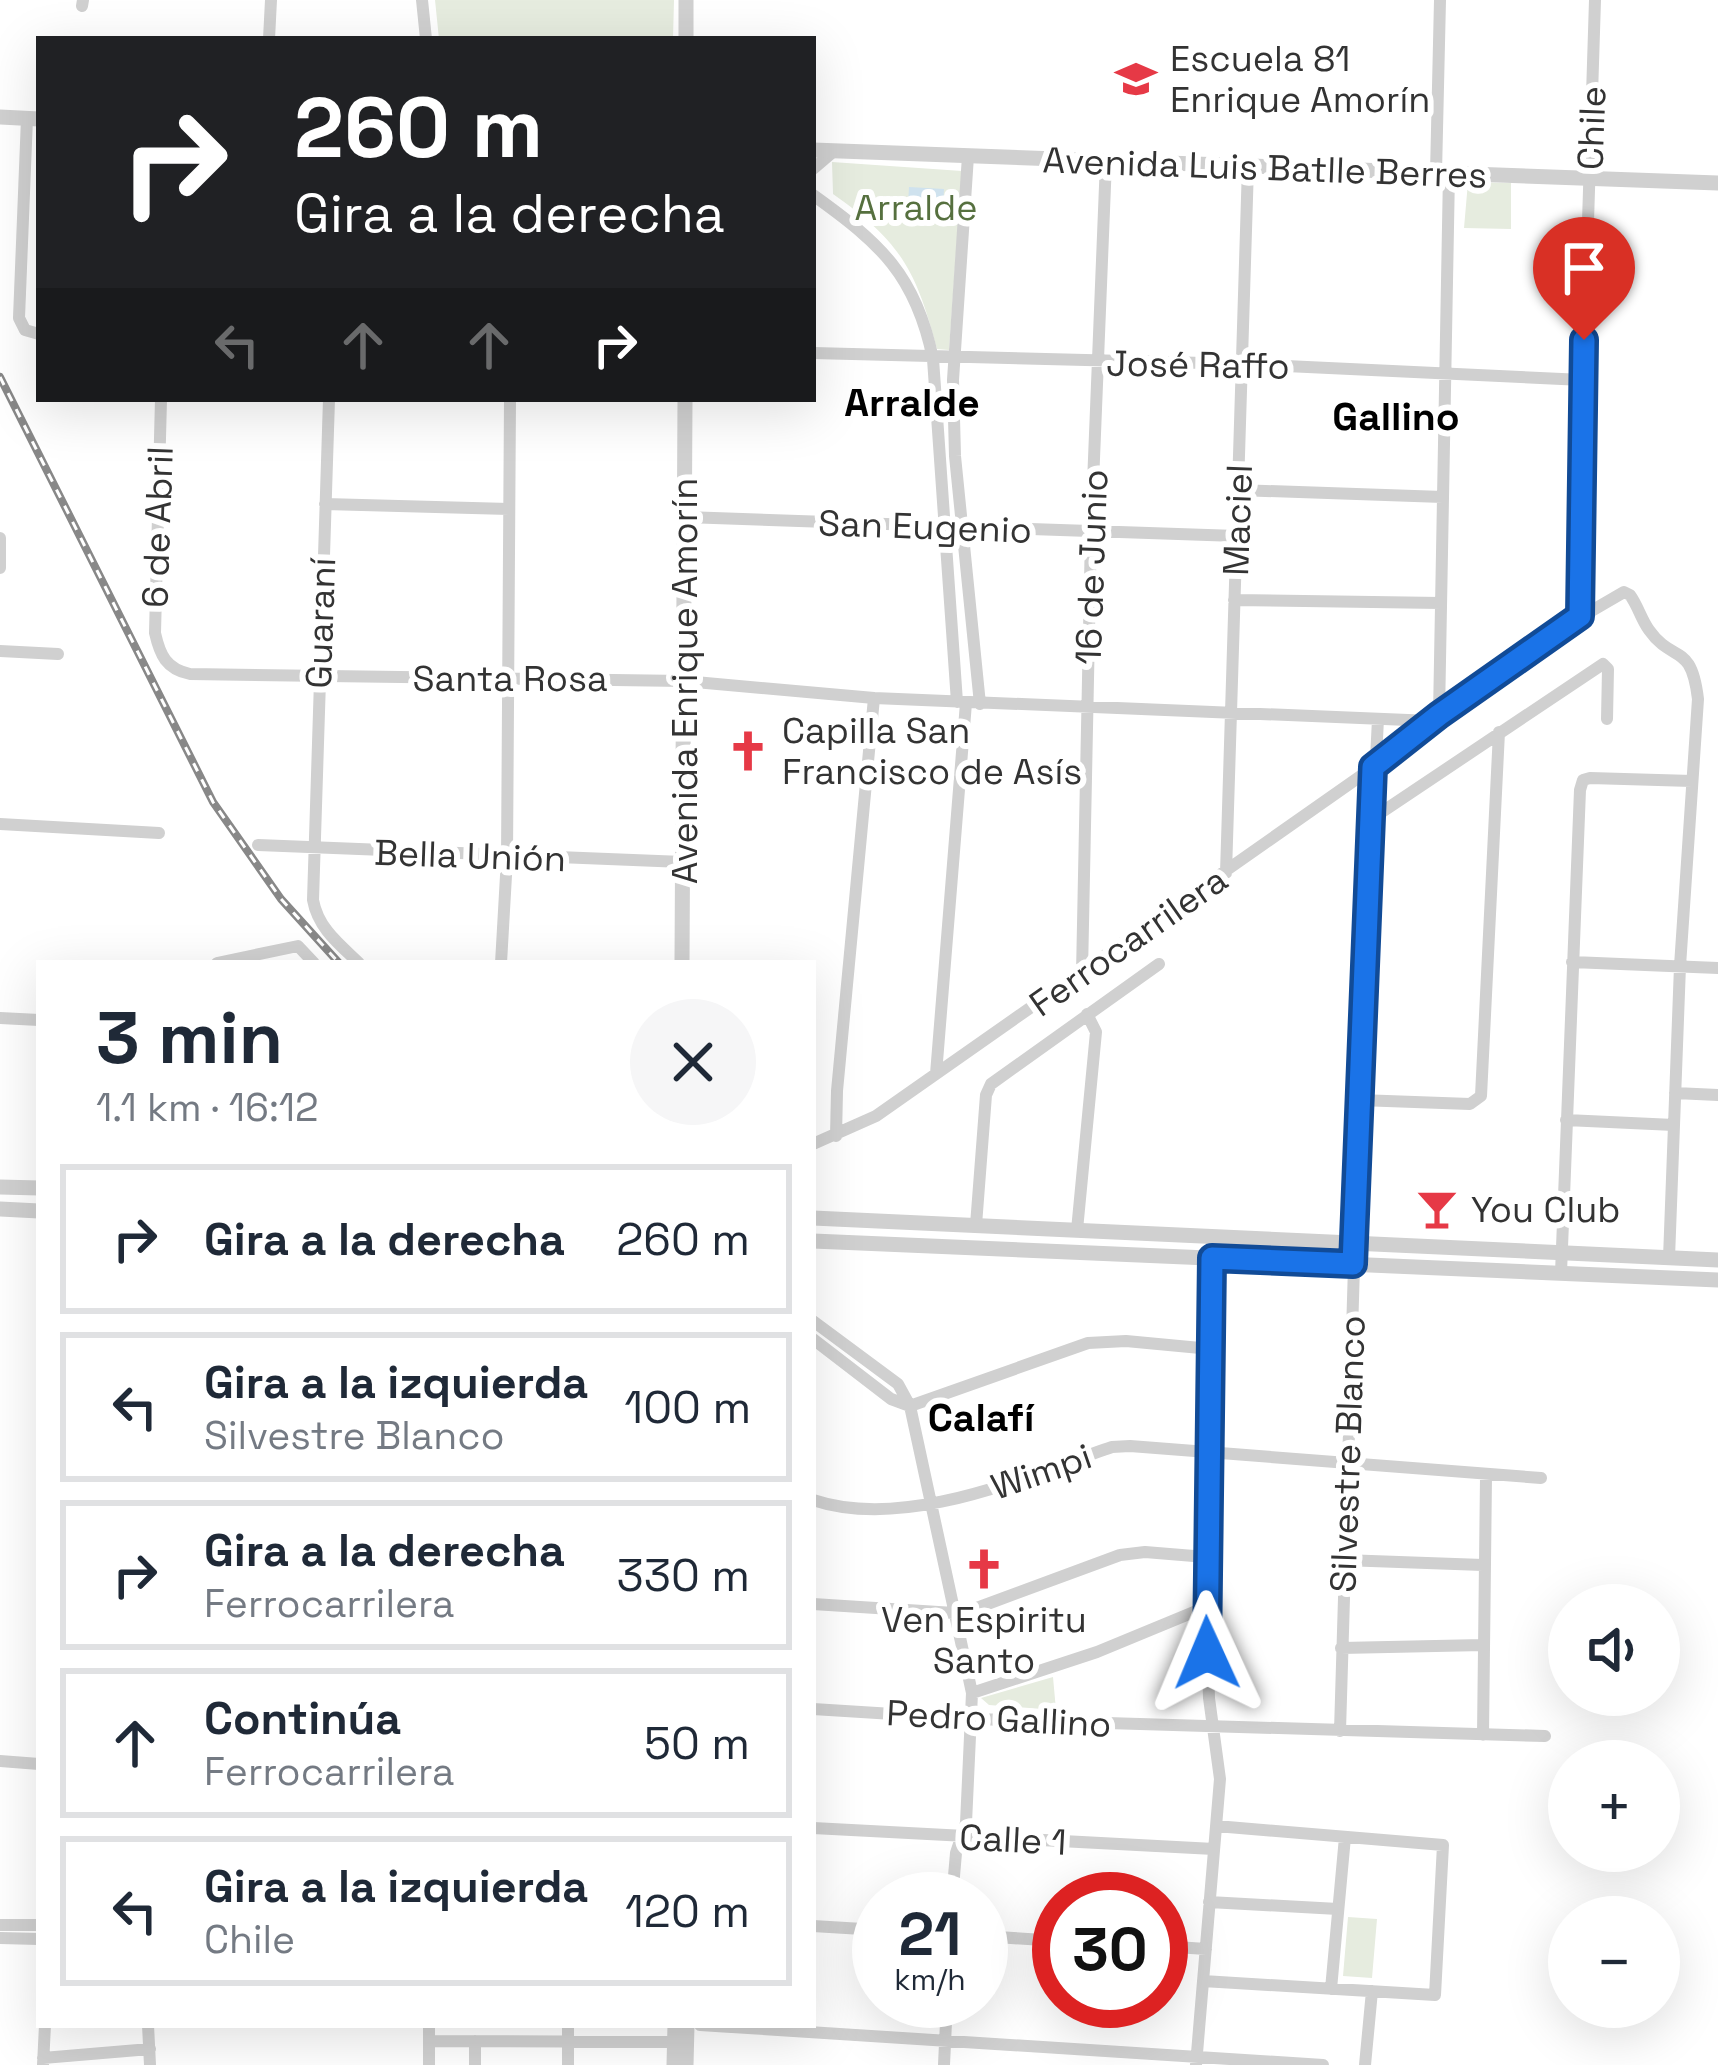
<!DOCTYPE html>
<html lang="es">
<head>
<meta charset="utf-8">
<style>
  body { margin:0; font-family:"Space Grotesk",sans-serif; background:#f6f6f7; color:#1f2937; height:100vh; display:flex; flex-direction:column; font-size:45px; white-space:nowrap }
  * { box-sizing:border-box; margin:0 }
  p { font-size:39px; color:#747a83 }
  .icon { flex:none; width:66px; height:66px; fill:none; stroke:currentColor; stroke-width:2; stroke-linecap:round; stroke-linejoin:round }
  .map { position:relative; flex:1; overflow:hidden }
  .sheet { position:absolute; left:36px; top:960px; width:780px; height:1068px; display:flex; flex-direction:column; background:#fff; border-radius:0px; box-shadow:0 12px 48px #0002 }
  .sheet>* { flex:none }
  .guide { position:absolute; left:36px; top:36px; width:780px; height:366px; border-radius:0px; box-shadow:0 12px 48px #0002; background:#202124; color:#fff; overflow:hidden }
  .buttons { position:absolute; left:1548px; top:1584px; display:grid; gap:24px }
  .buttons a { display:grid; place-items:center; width:132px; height:132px; border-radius:50%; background:#fff; box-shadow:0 12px 48px #0002; font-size:60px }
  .speed { position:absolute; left:852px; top:1872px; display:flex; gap:24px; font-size:60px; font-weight:700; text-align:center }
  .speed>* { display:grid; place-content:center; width:156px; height:156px; border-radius:50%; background:#fff; box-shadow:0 12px 48px #0002; line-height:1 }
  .speed small { font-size:30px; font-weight:400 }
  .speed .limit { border:18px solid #d22; background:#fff; color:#111 }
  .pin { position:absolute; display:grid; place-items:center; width:102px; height:102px; color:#fff; margin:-123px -51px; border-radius:50% 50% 50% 0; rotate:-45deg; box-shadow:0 0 12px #0007 }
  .pin .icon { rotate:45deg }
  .me { position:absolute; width:132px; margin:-66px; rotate:359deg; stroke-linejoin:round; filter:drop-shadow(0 0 9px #0008) }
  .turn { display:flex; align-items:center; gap:42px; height:252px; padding:0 60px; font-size:54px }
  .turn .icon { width:156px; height:156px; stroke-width:2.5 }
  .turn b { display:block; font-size:84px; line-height:102px }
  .lanes { display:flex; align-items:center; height:114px; padding:0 60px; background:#0003; justify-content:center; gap:60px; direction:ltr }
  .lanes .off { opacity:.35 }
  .round { display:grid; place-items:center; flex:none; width:126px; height:126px; border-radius:63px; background:#f6f6f7 }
  .summary { display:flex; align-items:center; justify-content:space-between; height:204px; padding:0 60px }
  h1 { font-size:72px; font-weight:700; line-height:90px }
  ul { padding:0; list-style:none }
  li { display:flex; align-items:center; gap:36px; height:150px; margin:0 24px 18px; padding:0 36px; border:6px solid #e0e1e3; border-radius:0px }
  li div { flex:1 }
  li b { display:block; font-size:45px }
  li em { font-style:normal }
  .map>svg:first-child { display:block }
  .green { fill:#e6ecdf }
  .water { fill:#cfe2ee }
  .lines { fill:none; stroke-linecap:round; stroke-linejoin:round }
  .minor { stroke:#d0d0d0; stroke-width:12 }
  .tertiary { stroke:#d0d0d0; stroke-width:15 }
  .rail-casing { stroke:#888; stroke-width:8 }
  .rail { stroke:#fff; stroke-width:3; stroke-dasharray:9; stroke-linecap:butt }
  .route-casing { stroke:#114b97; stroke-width:30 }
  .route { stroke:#1a73e8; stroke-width:21 }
  .labels { text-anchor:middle; stroke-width:12; stroke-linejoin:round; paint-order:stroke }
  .poi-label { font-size:36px; fill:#333; stroke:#fff; text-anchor:start }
  .street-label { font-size:36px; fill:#333; stroke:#fff }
  .park-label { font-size:36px; fill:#56703f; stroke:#fff }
  .neighbourhood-label { font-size:39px; font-weight:bold; fill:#000; stroke:#fff }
</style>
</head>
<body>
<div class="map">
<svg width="1718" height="2065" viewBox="0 0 1718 2065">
  <rect width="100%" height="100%" fill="#fff"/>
  <!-- green -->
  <path class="green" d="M435,0H674L673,39H439Z
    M832,162L962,171L949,350L937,349C916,270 901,242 833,194Z
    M1468,182L1511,183V229L1464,228Z
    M1053,1677L1056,1710L989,1705L981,1698Z
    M1348,1917L1377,1919L1372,1978L1343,1976Z"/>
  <!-- water -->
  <path class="water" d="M909,187L944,189L943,207L908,205Z"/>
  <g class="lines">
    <!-- minor -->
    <path class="minor" d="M422,0L426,39
      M82,6L83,0
      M269,39L271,0
      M27,118L19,318L25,330L39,334
      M968,156L953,380L955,456L980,704
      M813,169L834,151
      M1436,173L1440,0
      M813,195C880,243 916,275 933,359L957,702
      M813,353L1244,364L1583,380
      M161,399L155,633C160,655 166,669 190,674L684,681L874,698L1432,721L1581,617L1624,592L1630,595C1638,606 1641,619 1649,630C1673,664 1691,641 1698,699L1680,966L1669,1258
      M329,399L313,900C318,928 339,944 359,963
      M1238,490L1443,497
      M325,504L509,509
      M685,517L1237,536
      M0,538V568
      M1234,600L1441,603
      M1581,617L1583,380L1595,0
      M0,651L58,654
      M1439,715L1449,173
      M1373,818L1603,664L1608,669L1607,719
      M0,824L159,833
      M258,845L683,862
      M1226,873L1248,166
      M1572,962L1718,968
      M217,963L298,946L314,963
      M501,963L507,858L510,399
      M1082,973L1091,533L1106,161
      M0,1018L39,1020
      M936,1074L966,703
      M1675,1093L1718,1095
      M1359,1100L1470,1104L1481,1096L1499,732
      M1566,1120L1674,1125
      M836,1136L837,1091L874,698
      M813,1144L876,1116L1412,740L1432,721
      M976,1225L986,1095L991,1084L1159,964
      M1077,1230L1096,1032L1087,1014
      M1561,1273L1580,790L1583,780L1590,778L1692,781
      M813,1321L898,1384L910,1406L972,1693L966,1823L956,1853L952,1899
      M813,1339L891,1399L910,1406
      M910,1406L1088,1343L1126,1341L1211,1349
      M813,1500C906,1531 1024,1477 1112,1447L1130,1446L1541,1478
      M1343,1560L1483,1565
      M813,1604L954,1613L974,1609L1120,1555L1145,1552L1206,1557
      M1341,1648L1483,1645
      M972,1693L1097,1652L1206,1607
      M813,1709L973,1719L1545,1736
      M1340,1731L1359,1100L1378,719
      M1483,1735L1486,1477
      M0,1761L39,1764
      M813,1828L1214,1849
      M1209,1902L1338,1909
      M0,1925H39
      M813,1926L879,1930
      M981,1936L1059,1941
      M0,1938L39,1939
      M1161,1946L1206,1949
      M1203,1981L1435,1995L1443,1845L1216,1826
      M1331,1989L1345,1837
      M148,2025L150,2065
      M429,2025V2065
      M700,2025L1323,2065
      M429,2041L680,2042
      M475,2041V2065
      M43,2058L150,2049
      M43,2065L45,2025
      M568,2065V2025
      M944,2065L947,2001
      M1196,2065L1220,1779L1209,1698L1206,1607L1212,1237
      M1365,2065L1372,1991"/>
    <!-- tertiary -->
    <path class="tertiary" d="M686,39V0
      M0,117L39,119
      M813,150L1718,183
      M682,963L685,399
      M0,1187L39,1188
      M0,1209L39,1211
      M813,1218L1718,1260
      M813,1241L1718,1280
      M674,2065L675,2025
      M686,2065L687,2025"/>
    <!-- rail casing -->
    <g class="rail-casing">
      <path id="rail" d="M0,377L213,802L281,899L339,963"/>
    </g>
    <!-- rail -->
    <use href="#rail" class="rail"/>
  </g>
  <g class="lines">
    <!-- route casing -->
    <g class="route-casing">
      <path id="route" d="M1207,1653L1212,1258L1353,1264L1373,767L1439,715L1580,616L1584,340"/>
    </g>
    <!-- route -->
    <use href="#route" class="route"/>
  </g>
  <!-- icons -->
  <defs>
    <g id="school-bare" transform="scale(3.24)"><path d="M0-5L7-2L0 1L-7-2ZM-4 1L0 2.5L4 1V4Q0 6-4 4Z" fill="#e63946" stroke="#fff" stroke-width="2.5" paint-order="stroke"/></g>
    <g id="church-bare" transform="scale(3.24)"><path d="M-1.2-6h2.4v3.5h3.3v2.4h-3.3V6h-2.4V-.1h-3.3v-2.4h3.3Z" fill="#e63946" stroke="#fff" stroke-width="2.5" paint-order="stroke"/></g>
    <g id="bar-bare" transform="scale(3.24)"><path d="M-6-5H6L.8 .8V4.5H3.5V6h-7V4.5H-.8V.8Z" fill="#e63946" stroke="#fff" stroke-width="2.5" paint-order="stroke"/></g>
  </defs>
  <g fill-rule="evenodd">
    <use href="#school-bare" x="1136" y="79"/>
    <use href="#church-bare" x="748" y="751"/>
    <use href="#bar-bare" x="1437" y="1209"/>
    <use href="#church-bare" x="984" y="1569"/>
  </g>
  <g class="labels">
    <!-- poi labels -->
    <g class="poi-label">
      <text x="1170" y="71">Escuela 81<tspan x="1170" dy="41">Enrique Amorín</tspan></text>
      <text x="782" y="743">Capilla San<tspan x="782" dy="41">Francisco de Asís</tspan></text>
      <text x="1471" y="1222">You Club</text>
      <text x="984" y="1632" text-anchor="middle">Ven Espiritu<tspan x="984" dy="41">Santo</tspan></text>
    </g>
    <!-- street labels -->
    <g class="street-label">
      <text transform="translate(1591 128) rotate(-88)" y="13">Chile</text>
      <text transform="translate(1265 167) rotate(2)" y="13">Avenida Luis Batlle Berres</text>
      <text transform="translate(1198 364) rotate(1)" y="13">José Raffo</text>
      <text transform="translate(1237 520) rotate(-88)" y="13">Maciel</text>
      <text transform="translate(925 526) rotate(2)" y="13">San Eugenio</text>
      <text transform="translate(157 527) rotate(-88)" y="13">6 de Abril</text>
      <text transform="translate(1091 567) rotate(-88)" y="13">16 de Junio</text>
      <text transform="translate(320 623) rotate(-88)" y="13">Guaraní</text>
      <text x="510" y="691">Santa Rosa</text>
      <text transform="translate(684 681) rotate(-90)" y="13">Avenida Enrique Amorín</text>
      <text transform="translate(470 855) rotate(2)" y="13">Bella Unión</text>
      <text transform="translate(1128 941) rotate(-35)" y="13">Ferrocarrilera</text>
      <text transform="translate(1347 1454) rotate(-88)" y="13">Silvestre Blanco</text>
      <text transform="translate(1041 1471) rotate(-19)" y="13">Wimpi</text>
      <text transform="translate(999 1718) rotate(3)" y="13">Pedro Gallino</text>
      <text transform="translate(1013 1839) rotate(3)" y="13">Calle 1</text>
    </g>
    <!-- park labels -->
    <g class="park-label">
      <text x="916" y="220">Arralde</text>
    </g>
    <!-- neighbourhood labels -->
    <g class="neighbourhood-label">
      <text x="912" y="416">Arralde</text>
      <text x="1396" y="430">Gallino</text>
      <text x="981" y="1431">Calafí</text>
    </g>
  </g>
</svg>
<div class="buttons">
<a><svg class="icon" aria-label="sound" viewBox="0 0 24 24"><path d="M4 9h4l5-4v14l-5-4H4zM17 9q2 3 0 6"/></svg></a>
<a>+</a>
<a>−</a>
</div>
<div class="speed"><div>21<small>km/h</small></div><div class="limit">30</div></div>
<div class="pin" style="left:1584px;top:340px;background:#d93025"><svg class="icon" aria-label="arrive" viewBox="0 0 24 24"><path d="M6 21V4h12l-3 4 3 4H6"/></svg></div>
<svg class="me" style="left:1207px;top:1653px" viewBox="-20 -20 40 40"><path d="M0-17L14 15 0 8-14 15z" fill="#1a73e8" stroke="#fff" stroke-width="4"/></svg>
<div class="guide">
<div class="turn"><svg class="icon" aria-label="right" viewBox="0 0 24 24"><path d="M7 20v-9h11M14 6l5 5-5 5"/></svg><div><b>260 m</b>Gira a la derecha</div></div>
<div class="lanes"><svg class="icon off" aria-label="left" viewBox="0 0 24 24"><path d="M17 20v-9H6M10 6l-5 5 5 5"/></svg><svg class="icon off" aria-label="ahead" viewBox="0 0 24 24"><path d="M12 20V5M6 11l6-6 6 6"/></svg><svg class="icon off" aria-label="ahead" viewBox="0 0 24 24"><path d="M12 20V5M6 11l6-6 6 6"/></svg><svg class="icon" aria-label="right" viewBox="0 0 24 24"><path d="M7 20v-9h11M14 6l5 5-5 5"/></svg></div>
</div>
<section class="sheet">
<div class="summary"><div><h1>3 min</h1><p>1.1 km · 16:12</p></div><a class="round"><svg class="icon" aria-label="close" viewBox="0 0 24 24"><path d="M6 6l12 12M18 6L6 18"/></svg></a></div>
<ul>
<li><svg class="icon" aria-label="right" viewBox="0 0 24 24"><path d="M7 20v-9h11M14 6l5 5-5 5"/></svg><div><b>Gira a la derecha</b></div><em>260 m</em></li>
<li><svg class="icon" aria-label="left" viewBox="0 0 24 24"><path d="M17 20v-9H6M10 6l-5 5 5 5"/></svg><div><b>Gira a la izquierda</b><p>Silvestre Blanco</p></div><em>100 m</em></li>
<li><svg class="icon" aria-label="right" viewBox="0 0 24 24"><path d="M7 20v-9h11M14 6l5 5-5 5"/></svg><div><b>Gira a la derecha</b><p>Ferrocarrilera</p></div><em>330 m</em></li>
<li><svg class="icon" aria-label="ahead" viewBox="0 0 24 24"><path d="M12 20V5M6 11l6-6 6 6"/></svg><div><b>Continúa</b><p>Ferrocarrilera</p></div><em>50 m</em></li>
<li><svg class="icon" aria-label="left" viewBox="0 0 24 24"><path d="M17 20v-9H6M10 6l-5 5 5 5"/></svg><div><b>Gira a la izquierda</b><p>Chile</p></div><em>120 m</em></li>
</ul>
</section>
</div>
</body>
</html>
